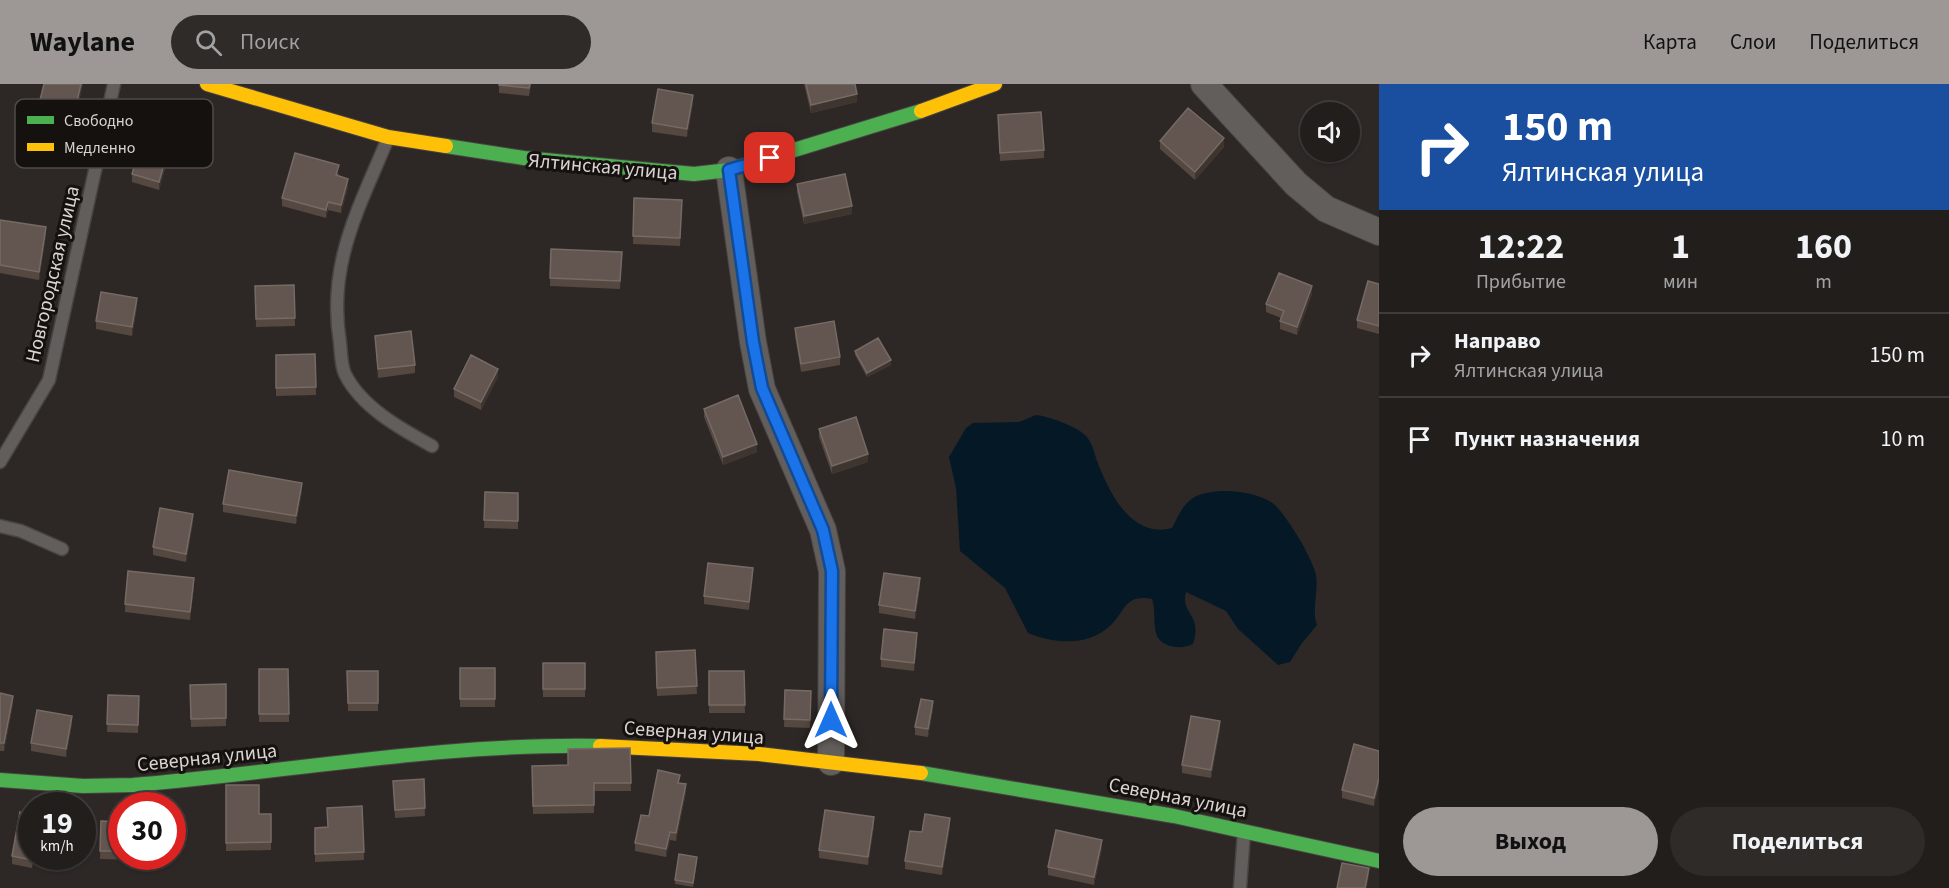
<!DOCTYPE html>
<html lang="ru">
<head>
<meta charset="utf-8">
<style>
  body { margin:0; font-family:"Source Sans 3",sans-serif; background:#2e2b29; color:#f1f3f6; height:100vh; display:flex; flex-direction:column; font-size:22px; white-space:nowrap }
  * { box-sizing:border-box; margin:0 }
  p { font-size:20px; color:#a2a2a3 }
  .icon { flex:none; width:33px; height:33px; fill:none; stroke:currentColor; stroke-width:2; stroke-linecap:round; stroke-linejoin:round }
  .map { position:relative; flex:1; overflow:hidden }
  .side { display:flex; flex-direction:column; background:#221e1c; width:570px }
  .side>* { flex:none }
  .hud { background:#1a4fa0; color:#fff; overflow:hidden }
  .buttons { position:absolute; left:1300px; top:18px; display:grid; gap:12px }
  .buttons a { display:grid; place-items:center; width:60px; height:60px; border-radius:50%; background:#221e1c; box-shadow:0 2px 4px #0004,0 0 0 2px #3f3c3b; font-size:30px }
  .speed { position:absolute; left:18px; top:708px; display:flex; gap:12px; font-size:30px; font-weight:700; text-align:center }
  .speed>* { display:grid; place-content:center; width:78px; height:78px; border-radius:50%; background:#221e1c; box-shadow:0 2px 4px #0004,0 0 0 2px #3f3c3b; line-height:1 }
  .speed small { font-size:15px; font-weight:400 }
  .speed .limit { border:9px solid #d22; background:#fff; color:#111 }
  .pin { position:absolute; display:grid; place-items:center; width:51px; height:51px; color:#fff; margin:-26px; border-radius:12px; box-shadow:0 3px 9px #0006 }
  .me { position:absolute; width:66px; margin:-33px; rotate:0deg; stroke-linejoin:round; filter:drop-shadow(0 0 4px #0008) }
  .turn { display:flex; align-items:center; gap:21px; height:126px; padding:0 24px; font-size:27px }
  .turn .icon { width:78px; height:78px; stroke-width:2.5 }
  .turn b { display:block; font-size:42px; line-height:51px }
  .eta { display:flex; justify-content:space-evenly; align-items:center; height:102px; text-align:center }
  .eta b { font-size:36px; font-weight:700; line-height:42px }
  .action { display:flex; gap:12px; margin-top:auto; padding:12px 24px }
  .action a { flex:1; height:69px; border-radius:36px; background:#9d9795; color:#111; font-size:24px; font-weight:700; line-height:69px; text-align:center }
  .action a+a { background:#2e2b29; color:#f1f3f6 }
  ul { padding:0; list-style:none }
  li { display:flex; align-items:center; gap:18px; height:84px; padding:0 24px; border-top:2px solid #3f3c3b }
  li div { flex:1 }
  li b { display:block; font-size:22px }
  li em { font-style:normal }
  header { display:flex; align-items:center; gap:36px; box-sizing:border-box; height:84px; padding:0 30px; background:#9d9795; color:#111 }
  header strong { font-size:28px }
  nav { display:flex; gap:33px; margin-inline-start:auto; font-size:21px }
  .search { width:420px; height:54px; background:#2e2b29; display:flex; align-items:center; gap:15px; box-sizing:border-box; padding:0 21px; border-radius:33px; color:#a2a2a3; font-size:22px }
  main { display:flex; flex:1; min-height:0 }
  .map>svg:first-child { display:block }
  .water { fill:#041925 }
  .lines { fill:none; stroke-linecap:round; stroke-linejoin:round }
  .lane-casing { stroke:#484342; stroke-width:15 }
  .street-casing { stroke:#484342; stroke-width:28 }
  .fast-casing { stroke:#484342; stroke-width:16 }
  .slow-casing { stroke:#484342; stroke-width:16 }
  .lane { stroke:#625e5c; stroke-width:12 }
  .street { stroke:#625e5c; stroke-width:26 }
  .fast { stroke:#4caf50; stroke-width:14 }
  .slow { stroke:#ffc107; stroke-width:14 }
  .wall { fill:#554840 }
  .shaded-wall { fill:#3f352f }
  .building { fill:#635650; stroke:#766a64; stroke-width:1.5 }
  .route-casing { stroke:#114b97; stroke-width:15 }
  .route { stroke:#1a73e8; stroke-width:10 }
  .labels { text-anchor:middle; stroke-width:6; stroke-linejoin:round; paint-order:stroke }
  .street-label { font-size:20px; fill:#dad3d1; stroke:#15110f }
  .key { fill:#15110f; stroke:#504b49; stroke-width:1.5 }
  .key-label { font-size:16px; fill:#dad3d1 }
</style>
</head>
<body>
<header>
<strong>Waylane</strong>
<div class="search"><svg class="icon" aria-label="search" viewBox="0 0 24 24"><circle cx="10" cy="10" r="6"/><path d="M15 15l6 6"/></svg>Поиск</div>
<nav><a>Карта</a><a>Слои</a><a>Поделиться</a></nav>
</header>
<main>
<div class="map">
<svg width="1379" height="804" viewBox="0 0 1379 804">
  <rect width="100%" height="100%" fill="#2d2826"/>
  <!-- water -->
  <path class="water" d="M1036,331C1048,332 1078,343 1086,352C1093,360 1094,369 1097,377C1109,408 1131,455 1172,444C1178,433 1182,421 1193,414C1212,402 1261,406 1277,423C1290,438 1308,467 1315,487C1320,504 1311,525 1317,541L1302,559L1290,578L1278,581L1238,545L1226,527L1186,508C1180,530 1203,530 1193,560C1182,566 1160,564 1156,549C1153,538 1156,527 1152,515C1126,510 1126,525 1112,540C1089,563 1055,560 1028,549L1005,504L960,467L956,404L949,373L966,344L973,339L1019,338Z"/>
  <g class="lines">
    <!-- lane casing -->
    <g class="lane-casing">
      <path id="lane" d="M388,54C359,125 327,179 340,259C341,268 341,282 345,290C361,323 401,345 432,362
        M0,378L49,296L114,0
        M0,442L21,447L62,465
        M1240,804L1244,748"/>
    </g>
    <!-- street casing -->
    <g class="street-casing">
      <path id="street" d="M1204,0L1296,100L1326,125L1379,148
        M729,86L753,258L762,305L823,446L832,487L831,678"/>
    </g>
    <!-- fast casing -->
    <g class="fast-casing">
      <path id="fast" d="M446,62L524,74L694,90L729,86L921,27
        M921,689L1174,732L1379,777
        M0,696L83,702L133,701C289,688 443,659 600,662"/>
    </g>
    <!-- slow casing -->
    <g class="slow-casing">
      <path id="slow" d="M207,0L388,53L446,62
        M921,27L995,0
        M600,662L759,670L921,689"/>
    </g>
    <!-- lane -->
    <use href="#lane" class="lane"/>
    <!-- street -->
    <use href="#street" class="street"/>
    <!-- fast -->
    <use href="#fast" class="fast"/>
    <!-- slow -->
    <use href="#slow" class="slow"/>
  </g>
  <!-- wall -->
  <path class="wall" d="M44,0H83L74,38L39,28V20Z
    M499,0H531L529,12L499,9Z
    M804,0H855L857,18L811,29Z
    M693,19L687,53L652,48V39Z
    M998,31L1044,66V74L1000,77Z
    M1160,57L1224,63L1195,96L1160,65Z
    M168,74L159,106L132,98V90Z
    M339,89L338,92L348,103L341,129L328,126L326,134L282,122V114Z
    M797,100L852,130L804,140L797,108Z
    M634,114L682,116L680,162L633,160Z
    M0,136L46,151L39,196L0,189Z
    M551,165L622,168L620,205L550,202Z
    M1379,200V250L1357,244V236Z
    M294,201L295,242L256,243L255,202Z
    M1312,210L1297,251L1280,245V237L1281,234L1266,228V220Z
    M137,222L132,252L96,245V237Z
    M795,244L840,273V281L801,288L795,252Z
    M375,252L415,281V289L378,294Z
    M855,267L891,281L867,293L855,271Z
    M315,270L316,311L276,312V271Z
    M498,293L481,326L454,313V305Z
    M704,325L757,368L723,381L704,333Z
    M819,345L868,378L832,390L819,353Z
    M302,407L296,440L223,428V420Z
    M485,408L518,409V445L484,444Z
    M193,438L186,478L153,471V463Z
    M753,492L749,526L704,520V512Z
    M194,502L190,536L125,528V520Z
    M920,502L915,535L879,529V521Z
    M917,557L914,587L881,583V575Z
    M695,566L697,610L657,612L656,576Z
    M543,579H585V613H543Z
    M460,584H495V623H460Z
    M259,585H288L289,638H259Z
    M347,587H378V627H348Z
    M709,587H744L745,629H709Z
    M226,600V642L191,643L190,601Z
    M785,606L811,607L810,644L784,643Z
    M0,609L13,620L4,667H0Z
    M108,611L139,612L138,649L107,648Z
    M933,625L928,653L915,651V643Z
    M72,640L66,673L31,667V659Z
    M1220,645L1211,694L1182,689V681Z
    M630,664L631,707H594V729L533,730L532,682L568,681Z
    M1379,667L1374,722L1342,714V706Z
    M424,695L425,732L395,734L393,697Z
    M680,699L686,708L676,757L670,756L666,773L635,767V759L649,732Z
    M226,701L259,730H271V766L226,767Z
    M362,722L364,776L315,778V744L327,743Z
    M101,737L122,738V772H137V776L100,775Z
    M874,741L868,781L819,774V766Z
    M950,742L942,791L905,785V777L922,748Z
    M1102,764L1094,801L1048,791V783Z
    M12,772H34L32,784L12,780Z
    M47,772H61L60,775Z
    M697,777L693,803L675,800V796Z"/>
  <!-- shaded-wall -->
  <path class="shaded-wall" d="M81,0H83L74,38V30Z
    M857,10V18L811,29V21Z
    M693,11V19L687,53V45Z
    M1224,54V63L1195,96V88Z
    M168,66V74L159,106V98Z
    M348,95V103L341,129V121Z
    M328,118V126L326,134V126Z
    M852,122V130L804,140V132Z
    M46,143V151L39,196V188Z
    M1312,202V210L1297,251V243Z
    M137,214V222L132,252V243Z
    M891,276V281L867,293V289Z
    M498,285V293L481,326V318Z
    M757,360V368L723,381V373Z
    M868,370V378L832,390V382Z
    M302,399V407L296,440V432Z
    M193,430V438L186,478V470Z
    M753,484V492L749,526V518Z
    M194,494V502L190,536V528Z
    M920,494V502L915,535V527Z
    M917,549V557L914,587V579Z
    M13,612V620L4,667V659Z
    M933,617V625L928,653V645Z
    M72,632V640L66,673V665Z
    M1220,637V645L1211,694V686Z
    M1379,694V702L1374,722V714Z
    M686,700V708L676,757V749Z
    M874,733V741L868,781V773Z
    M950,734V742L942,791V783Z
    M670,748V756L666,773V765Z
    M1102,756V764L1094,801V793Z
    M1369,784V792L1367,804H1365Z"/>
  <!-- building -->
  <path class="building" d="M44,0H81L74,30L39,20Z
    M499,0H530L529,4L499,1Z
    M806,0H855L857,10L811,21Z
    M658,5L693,11L687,45L652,39Z
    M1188,24L1224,54L1195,88L1160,57Z
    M1041,28L1044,66L1000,69L998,31Z
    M141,58L168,66L159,98L132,90Z
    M295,69L339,81L336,91L348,95L341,121L328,118L326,126L282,114Z
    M845,90L852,122L804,132L797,100Z
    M634,114L682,116L680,154L633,152Z
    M0,136L46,143L39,188L0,181Z
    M551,165L622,168L620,197L550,194Z
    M1279,189L1312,202L1297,243L1280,237L1284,227L1266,220Z
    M1368,197L1379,200V242L1357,236Z
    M294,201L295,234L256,235L255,202Z
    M101,208L137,214L132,243L96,237Z
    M834,237L840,273L801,280L795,244Z
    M411,247L415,281L378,285L375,252Z
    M878,254L891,276L867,289L855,267Z
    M315,270L316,303L276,304V271Z
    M471,271L498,285L481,318L454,305Z
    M738,311L757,360L723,373L704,325Z
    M856,333L868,370L832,382L819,345Z
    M229,386L302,399L296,432L223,420Z
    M485,408L518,409V437L484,436Z
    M160,424L193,430L186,470L153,463Z
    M708,479L753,484L749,518L704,512Z
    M128,487L194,494L190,528L125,520Z
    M884,489L920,494L915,527L879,521Z
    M884,545L917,549L914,579L881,575Z
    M695,566L697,602L657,604L656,568Z
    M543,579H585V605H543Z
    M460,584H495V615H460Z
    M259,585H288L289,630H259Z
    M347,587H378V619H348Z
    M709,587H744L745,621H709Z
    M226,600V634L191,635L190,601Z
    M785,606L811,607L810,636L784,635Z
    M0,609L13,612L4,659H0Z
    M108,611L139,612L138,641L107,640Z
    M921,615L933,617L928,645L915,643Z
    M37,626L72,632L66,665L31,659Z
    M1191,632L1220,637L1211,686L1182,681Z
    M1354,660L1379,667V694L1374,714L1342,706Z
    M630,664L631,699H594V721L533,722L532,682L568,681V665Z
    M658,686L680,691L678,699L686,700L676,749L670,748L666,765L635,759L641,731L649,732Z
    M424,695L425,724L395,726L393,697Z
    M226,701H259V730H271V758L226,759Z
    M362,722L364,768L315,770V744L328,743L327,724Z
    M825,726L874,733L868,773L819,766Z
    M20,728L32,731V776L12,772Z
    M925,730L950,734L942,783L905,777L910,747L922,748Z
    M101,737L122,738V767H100Z
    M1056,746L1102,756L1094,793L1048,783Z
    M679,770L697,773L693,799L675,796Z
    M1342,779L1369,784L1365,804H1337Z"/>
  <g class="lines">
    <!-- route casing -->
    <g class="route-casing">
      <path id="route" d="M770,74L729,86L753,258L762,304L823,446L832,487L831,636"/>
    </g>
    <!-- route -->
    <use href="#route" class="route"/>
  </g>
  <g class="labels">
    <!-- street labels -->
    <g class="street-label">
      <text transform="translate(603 82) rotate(5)" y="7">Ялтинская улица</text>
      <text transform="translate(52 190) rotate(-77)" y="7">Новгородская улица</text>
      <text transform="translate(694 648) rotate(4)" y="7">Северная улица</text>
      <text transform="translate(207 673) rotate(-6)" y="7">Северная улица</text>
      <text transform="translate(1178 713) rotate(11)" y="7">Северная улица</text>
    </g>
  </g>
  <!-- legend -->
  <rect x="15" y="15" width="198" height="69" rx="9" class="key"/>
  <rect x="27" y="32" width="27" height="8" fill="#4caf50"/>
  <rect x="27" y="59" width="27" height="8" fill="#ffc107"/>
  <g class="key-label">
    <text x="64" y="42">Свободно</text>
    <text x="64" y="69">Медленно</text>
  </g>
</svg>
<div class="buttons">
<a><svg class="icon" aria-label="sound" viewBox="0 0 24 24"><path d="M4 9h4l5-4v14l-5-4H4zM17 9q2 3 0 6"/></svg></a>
</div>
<div class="speed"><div>19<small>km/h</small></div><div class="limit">30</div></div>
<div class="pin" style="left:770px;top:74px;background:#d93025"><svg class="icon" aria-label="arrive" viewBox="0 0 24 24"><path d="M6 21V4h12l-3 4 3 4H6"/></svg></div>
<svg class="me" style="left:831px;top:636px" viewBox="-20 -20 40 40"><path d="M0-17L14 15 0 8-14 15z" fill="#1a73e8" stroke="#fff" stroke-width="4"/></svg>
</div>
<section class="side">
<div class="hud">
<div class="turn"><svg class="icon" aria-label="right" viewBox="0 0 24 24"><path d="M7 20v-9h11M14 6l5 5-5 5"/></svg><div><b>150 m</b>Ялтинская улица</div></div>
</div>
<div class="eta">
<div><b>12:22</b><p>Прибытие</p></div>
<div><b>1</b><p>мин</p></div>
<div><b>160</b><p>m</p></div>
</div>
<ul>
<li><svg class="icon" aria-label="right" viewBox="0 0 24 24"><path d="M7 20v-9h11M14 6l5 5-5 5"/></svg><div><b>Направо</b><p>Ялтинская улица</p></div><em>150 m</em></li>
<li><svg class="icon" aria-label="arrive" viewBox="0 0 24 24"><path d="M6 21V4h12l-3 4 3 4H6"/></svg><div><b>Пункт назначения</b></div><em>10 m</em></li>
</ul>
<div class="action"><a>Выход</a><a>Поделиться</a></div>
</section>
</main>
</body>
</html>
